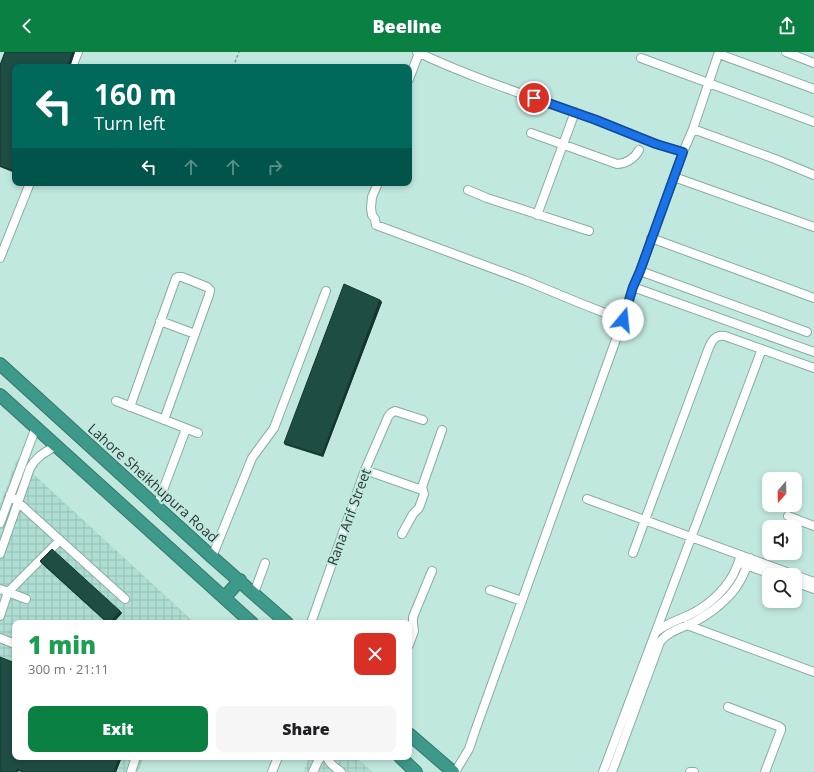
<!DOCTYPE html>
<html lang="en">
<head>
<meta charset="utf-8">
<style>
  body { margin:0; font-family:"Open Sans",sans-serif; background:#f6f6f6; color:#202124; height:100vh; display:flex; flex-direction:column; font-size:15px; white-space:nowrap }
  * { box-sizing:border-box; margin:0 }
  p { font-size:13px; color:#757577 }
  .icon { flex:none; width:22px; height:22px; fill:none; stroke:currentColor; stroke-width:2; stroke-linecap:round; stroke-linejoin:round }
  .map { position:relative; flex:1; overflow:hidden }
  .details { position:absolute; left:12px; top:568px; width:400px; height:140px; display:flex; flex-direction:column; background:#fff; border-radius:8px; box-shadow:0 2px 6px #0003 }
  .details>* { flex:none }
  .hud { position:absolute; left:12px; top:12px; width:400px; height:122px; border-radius:8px; box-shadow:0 2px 6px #0003; background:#00695c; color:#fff; overflow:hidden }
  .needle { width:26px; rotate:200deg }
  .buttons { position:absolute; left:762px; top:420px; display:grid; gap:8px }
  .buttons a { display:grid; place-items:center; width:40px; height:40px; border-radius:8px; background:#fff; box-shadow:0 2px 6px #0003; font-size:20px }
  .pin { position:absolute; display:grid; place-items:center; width:34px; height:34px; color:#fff; margin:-17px; border:2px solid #fff; border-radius:50%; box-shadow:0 1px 4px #0007 }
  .me { position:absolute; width:44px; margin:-22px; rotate:17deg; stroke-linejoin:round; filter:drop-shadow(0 0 3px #0008) }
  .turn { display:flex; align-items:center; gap:14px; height:84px; padding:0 16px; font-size:18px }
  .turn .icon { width:52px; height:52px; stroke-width:2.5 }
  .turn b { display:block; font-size:28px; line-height:34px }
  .lanes { display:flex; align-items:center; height:38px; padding:0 16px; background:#0003; justify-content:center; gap:20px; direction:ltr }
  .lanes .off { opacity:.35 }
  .round { display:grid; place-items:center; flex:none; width:42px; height:42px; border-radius:8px; background:#f6f6f6 }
  .summary { display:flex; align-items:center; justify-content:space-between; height:68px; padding:0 16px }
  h1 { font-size:24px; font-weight:800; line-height:30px; color:#1e9e55 }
  .action { display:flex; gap:8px; margin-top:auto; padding:8px 16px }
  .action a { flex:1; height:46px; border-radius:8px; background:#0b8043; color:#fff; font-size:16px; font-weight:800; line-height:46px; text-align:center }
  .action a+a { background:#f6f6f6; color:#202124 }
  header { display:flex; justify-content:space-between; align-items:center; height:52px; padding:0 16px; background:#0b8043; color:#fff; font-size:18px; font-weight:800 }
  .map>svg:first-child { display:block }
  .industrial { fill:url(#industrial-grid) }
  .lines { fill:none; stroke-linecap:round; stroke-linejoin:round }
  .minor-casing { stroke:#87aca4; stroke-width:10 }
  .highway-casing { stroke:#36776c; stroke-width:14 }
  .path { stroke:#809c96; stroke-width:1.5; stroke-dasharray:3 2; stroke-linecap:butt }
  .minor { stroke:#fff; stroke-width:8 }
  .highway { stroke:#3d9989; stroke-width:12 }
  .wall { fill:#1a423a }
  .shaded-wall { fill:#153630 }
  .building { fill:#1e4d44; stroke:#153630 }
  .route-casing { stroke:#114b97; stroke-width:10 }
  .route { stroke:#1a73e8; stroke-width:7 }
  .labels { text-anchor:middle; stroke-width:4; stroke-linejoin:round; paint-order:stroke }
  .street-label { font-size:14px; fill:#2a3936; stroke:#c1e8df }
</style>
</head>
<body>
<header><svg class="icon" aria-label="back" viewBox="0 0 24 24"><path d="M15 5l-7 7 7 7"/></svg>Beeline<svg class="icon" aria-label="share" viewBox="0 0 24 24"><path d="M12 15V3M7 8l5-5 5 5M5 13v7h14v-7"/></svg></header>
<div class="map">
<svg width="814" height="720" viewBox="0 0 814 720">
  <defs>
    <pattern id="industrial-grid" width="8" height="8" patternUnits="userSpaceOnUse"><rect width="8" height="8" fill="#aeded3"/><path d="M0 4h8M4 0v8" fill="none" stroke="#96bfb6"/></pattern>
  </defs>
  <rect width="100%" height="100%" fill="#c1e8df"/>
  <!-- industrial -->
  <path class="industrial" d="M17,407L195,571H15V705H144L138,720H0V453Z
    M309,705H355L373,720H303Z"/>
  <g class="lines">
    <!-- minor casing -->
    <g class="minor-casing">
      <path id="minor" d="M417,0C474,27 535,46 594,67C624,78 652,93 683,100
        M786,0L814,11
        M719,2L814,37
        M641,6L814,70
        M72,15L78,0
        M409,27L419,1
        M693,77L775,107L814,123
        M531,81L617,112C626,112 635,106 639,98
        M674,125L814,175
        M378,131L372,145L371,156L372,163L375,167L376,173L524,228L582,252L623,268
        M468,138L487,146L589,179
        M537,163L575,60
        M651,186L814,246
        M0,206L30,131
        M640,219L807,280
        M633,235L814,300
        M160,269L195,282
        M116,349L198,381
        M130,355L176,226L178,225H182L207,235L210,238L209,243L164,368
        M365,418L422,438
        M10,443L125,547
        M587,447L814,530
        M157,454L186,377
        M788,464L814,474
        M0,471L36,375
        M402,482L413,462L419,456L424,442L422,435L442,378
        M633,501L645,468L708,298C711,290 715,282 725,284L814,316
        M0,502L30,416C36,405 45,400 56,394
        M212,505L252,406L274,376L326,239
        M743,512L774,523
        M795,530L814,537
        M0,537L26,547
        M490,538L522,549
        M254,541L265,511
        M0,564L8,540L60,488
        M311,571L365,418L388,365L391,361L395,359L423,368
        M687,573L814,620
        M656,580C665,572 676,569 687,564C705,556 723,541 733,523C736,517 739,510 741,503
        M0,586L15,592
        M409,593L414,579L413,572V565L432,519
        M728,655L778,674L781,676V678L765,720
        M327,705C329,712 336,716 341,720
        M131,720L136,705
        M272,720L278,705
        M313,720L318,709L321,705
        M455,720L469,697L475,679L623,268L633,235L640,219L683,100L693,77L719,0
        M603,720L762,297
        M612,720L660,590C668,579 680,577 692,571C710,562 730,547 740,529C744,522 747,514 750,506
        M690,720H694"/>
    </g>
    <!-- highway casing -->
    <g class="highway-casing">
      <path id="highway" d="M0,312L212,505L287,571
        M0,343L252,571
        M225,545L240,528
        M409,682L453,720
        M400,705L416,720"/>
    </g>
    <!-- path -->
    <path class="path" d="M233,15L239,0
      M190,133L191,131"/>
    <!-- minor -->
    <use href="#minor" class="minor"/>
    <!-- highway -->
    <use href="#highway" class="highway"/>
  </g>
  <!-- wall -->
  <path class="wall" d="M5,0H75L70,15H15V121L0,115V13Z
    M380,248L382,250L323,405L285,393L284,391Z
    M40,509L120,559L122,561L113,571H107L41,511Z
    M15,705H122L116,720H21L19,719L18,720H0Z"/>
  <!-- shaded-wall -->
  <path class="shaded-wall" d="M73,0H75L70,15H67Z
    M380,248L382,250L323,405L322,403Z
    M120,559L122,561L113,571H110Z
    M120,705H122L116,720H114Z"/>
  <!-- building -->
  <path class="building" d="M5,0H73L67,15H15V119L0,114V13Z
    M344,232L380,248L322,403L284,391Z
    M52,497L120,559L110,571H108L40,509Z
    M83,569L88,571H82Z
    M0,605L15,611V705H120L114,720H25L17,717L16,720H0Z"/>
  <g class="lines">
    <!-- route casing -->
    <g class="route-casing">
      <path id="route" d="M534,46L596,68L656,92L683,100L640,219L633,235L623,268"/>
    </g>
    <!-- route -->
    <use href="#route" class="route"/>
  </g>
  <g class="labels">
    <!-- street labels -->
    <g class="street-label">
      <text transform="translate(153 431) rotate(42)" y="5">Lahore Sheikhupura Road</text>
      <text transform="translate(349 465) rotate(-70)" y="5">Rana Arif Street</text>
    </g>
  </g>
</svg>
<div class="buttons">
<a><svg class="needle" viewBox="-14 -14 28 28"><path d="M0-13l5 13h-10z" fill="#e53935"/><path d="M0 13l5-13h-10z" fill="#757577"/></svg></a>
<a><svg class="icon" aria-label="sound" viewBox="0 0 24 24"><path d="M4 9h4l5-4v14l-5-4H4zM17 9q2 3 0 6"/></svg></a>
<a><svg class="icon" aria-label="search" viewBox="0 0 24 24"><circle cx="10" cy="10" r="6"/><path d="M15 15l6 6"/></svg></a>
</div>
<div class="pin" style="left:534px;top:46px;background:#d93025"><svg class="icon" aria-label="arrive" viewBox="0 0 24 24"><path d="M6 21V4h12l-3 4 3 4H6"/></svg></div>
<svg class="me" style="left:623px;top:268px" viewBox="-20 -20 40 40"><circle r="19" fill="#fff"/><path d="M0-13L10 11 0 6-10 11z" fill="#1a73e8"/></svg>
<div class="hud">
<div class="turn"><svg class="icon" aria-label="left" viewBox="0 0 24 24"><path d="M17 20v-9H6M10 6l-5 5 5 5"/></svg><div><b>160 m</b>Turn left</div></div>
<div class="lanes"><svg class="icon" aria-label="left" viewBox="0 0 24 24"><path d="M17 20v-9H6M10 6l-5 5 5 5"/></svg><svg class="icon off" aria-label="ahead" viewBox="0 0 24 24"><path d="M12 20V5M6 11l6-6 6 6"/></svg><svg class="icon off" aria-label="ahead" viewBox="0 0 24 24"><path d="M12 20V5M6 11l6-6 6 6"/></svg><svg class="icon off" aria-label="right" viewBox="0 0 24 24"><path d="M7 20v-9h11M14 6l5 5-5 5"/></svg></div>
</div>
<section class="details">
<div class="summary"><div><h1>1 min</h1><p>300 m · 21:11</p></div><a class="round" style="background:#d93025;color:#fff"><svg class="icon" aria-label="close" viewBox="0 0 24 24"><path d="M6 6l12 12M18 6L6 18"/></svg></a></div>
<div class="action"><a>Exit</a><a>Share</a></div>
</section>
</div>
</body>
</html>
